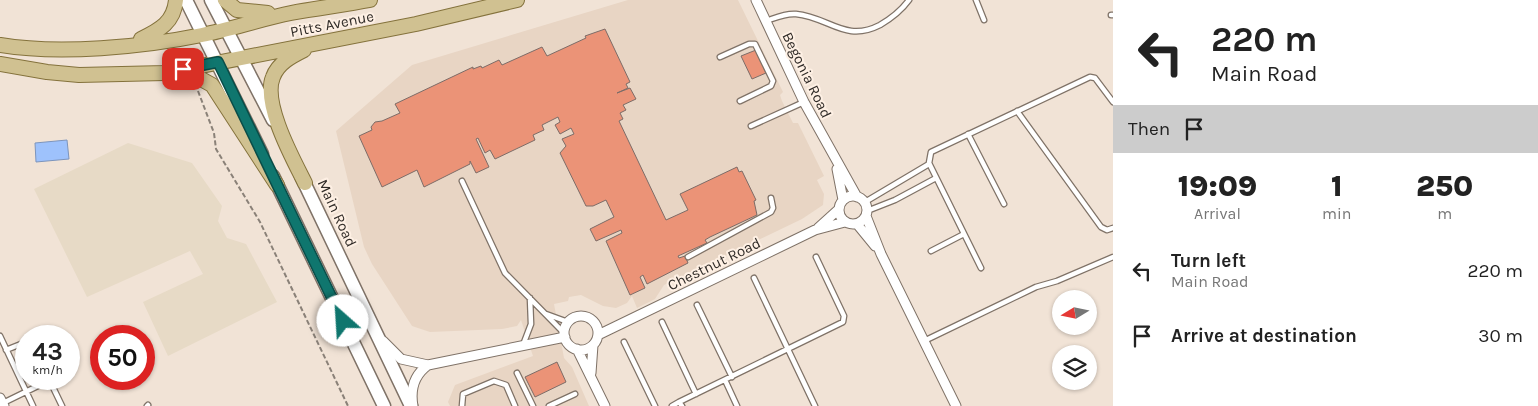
<!DOCTYPE html>
<html lang="en">
<head>
<meta charset="utf-8">
<style>
  body { margin:0; font-family:Karla,sans-serif; background:#f6f6f6; color:#222; height:100vh; display:flex; flex-direction:column; font-size:19px; white-space:nowrap }
  * { box-sizing:border-box; margin:0 }
  p { font-size:16px; color:#767676 }
  .icon { flex:none; width:28px; height:28px; fill:none; stroke:currentColor; stroke-width:2; stroke-linecap:round; stroke-linejoin:round }
  .map { position:relative; flex:1; overflow:hidden }
  .sheet { display:flex; flex-direction:column; background:#fff; width:425px }
  .sheet>* { flex:none }
  .top-card { background:#fff; color:#222; overflow:hidden }
  .needle { width:32px; rotate:260deg }
  .fabs { position:absolute; left:1052px; top:290px; display:grid; gap:10px }
  .fabs a { display:grid; place-items:center; width:45px; height:45px; border-radius:50%; background:#fff; box-shadow:0 1px 4px #0004; font-size:25px }
  .speed { position:absolute; left:15px; top:325px; display:flex; gap:10px; font-size:25px; font-weight:700; text-align:center }
  .speed>* { display:grid; place-content:center; width:65px; height:65px; border-radius:50%; background:#fff; box-shadow:0 1px 4px #0004; line-height:1 }
  .speed small { font-size:12px; font-weight:400 }
  .speed .limit { border:8px solid #d22; background:#fff; color:#111 }
  .pin { position:absolute; display:grid; place-items:center; width:42px; height:42px; color:#fff; margin:-21px; border-radius:10px; box-shadow:0 2px 8px #0006 }
  .me { position:absolute; width:55px; margin:-28px; rotate:334deg; stroke-linejoin:round; filter:drop-shadow(0 0 4px #0008) }
  .turn { display:flex; align-items:center; gap:18px; height:105px; padding:0 15px; font-size:22px }
  .turn .icon { width:65px; height:65px; stroke-width:2.5 }
  .turn b { display:block; font-size:35px; line-height:42px }
  .then { display:flex; align-items:center; height:48px; padding:0 15px; background:#0003; gap:10px; font-size:19px }
  .eta { display:flex; justify-content:space-evenly; align-items:center; height:85px; text-align:center }
  .eta b { font-size:30px; font-weight:800; line-height:35px }
  ul { padding:0; list-style:none }
  li { display:flex; align-items:center; gap:15px; height:65px; padding:0 15px }
  li div { flex:1 }
  li b { display:block; font-size:19px }
  li em { font-style:normal }
  main { display:flex; flex:1; min-height:0 }
  .map>svg:first-child { display:block }
  .built { fill:#e8d5c4 }
  .education { fill:#e7dac6 }
  .water { fill:#9ec2fc; stroke:#7d95bc }
  .building { fill:#eb9377; stroke:#7d6c67 }
  .lines { fill:none; stroke-linecap:round; stroke-linejoin:round }
  .lane-casing { stroke:#7f7267; stroke-width:7 }
  .street-casing { stroke:#7f7267; stroke-width:11 }
  .secondary-casing { stroke:#7f7267; stroke-width:15 }
  .primary-casing { stroke:#84723c; stroke-width:16 }
  .path { stroke:#8a8178; stroke-width:2; stroke-dasharray:5 2.5; stroke-linecap:butt }
  .lane { stroke:#fff; stroke-width:4.5 }
  .street { stroke:#fff; stroke-width:9 }
  .secondary { stroke:#fff; stroke-width:12 }
  .primary { stroke:#d0c191; stroke-width:14 }
  .route-casing { stroke:#0a4d48; stroke-width:12 }
  .route { stroke:#0f766e; stroke-width:9 }
  .labels { text-anchor:middle; stroke-width:4; stroke-linejoin:round; paint-order:stroke }
  .street-label { font-size:15px; fill:#302b27; stroke:#fef0e4 }
</style>
</head>
<body>
<main>
<div class="map">
<svg width="1113" height="406" viewBox="0 0 1113 406">
  <rect width="100%" height="100%" fill="#f1e3d6"/>
  <!-- built -->
  <path class="built" d="M628,0H738L783,92L780,95L782,101L793,123H798L824,176L817,180L824,194L823,205L802,219L664,285L655,299L637,308L632,296L627,303L616,308L603,306L581,295L569,297L568,301L554,304L564,358L572,367L589,406H450L448,402L455,385L533,356L521,320L517,326L502,329L430,332L412,326L372,264L364,247L336,131L412,65Z"/>
  <!-- education -->
  <path class="education" d="M128,143L192,163L222,206L218,221L227,238L246,244L277,302L168,356L143,302L203,274L190,251L87,297L34,189Z"/>
  <!-- water -->
  <path class="water" d="M67,140L69,159L36,162L35,143Z"/>
  <!-- building -->
  <path class="building" d="M605,29L630,82L626,84L628,88L617,93L630,88L636,99L623,105L626,110L620,113L623,119L619,121L666,220L688,210L680,194L737,167L739,172L742,171L756,200L754,201L757,215L710,237L705,240L707,243L678,256L679,258L685,256L688,263L647,284L643,275L640,277L645,288L630,295L606,241L622,233L621,230L596,241L590,229L614,217L606,200L593,206H586L560,153L566,146L562,139L574,134L571,128L560,134L555,125L560,122L558,117L542,125L544,130L533,135L535,140L495,159L490,150L485,153L478,138L476,139L489,167L476,173L470,161V164L424,187L417,170L382,187L359,136L372,130L371,127L375,122L382,121L400,113L395,104L473,67V69L481,66L482,68L499,60L502,65L542,47L547,56L586,38L585,36Z
    M756,50L766,73L752,79L741,56Z
    M557,362L566,382L535,397L525,377Z"/>
  <g class="lines">
    <!-- lane casing -->
    <g class="lane-casing">
      <path id="lane" d="M976,0L984,20
        M1111,15H1113
        M766,21C775,18 785,13 796,14C829,17 845,43 880,25C892,18 901,11 909,0
        M720,57L749,44H755L773,81L771,86L740,101
        M1017,111L1101,227L1107,230L1113,228
        M751,126L804,102
        M968,134L1004,204
        M462,181L505,273L564,333
        M865,202L929,164
        M867,211L895,200L936,178
        M931,251L964,234
        M688,257L771,212L773,208L771,198
        M981,268L929,163L931,152L1090,77L1095,78L1113,102
        M754,278L815,406
        M697,305L732,377
        M546,314L568,322
        M662,322L696,394
        M0,336L33,406
        M924,341L1036,287L1057,281L1113,257
        M624,342L655,406
        M523,345L531,324L530,298
        M6,350L26,342
        M517,373L533,406
        M49,379L62,406
        M725,380L737,406
        M679,402L843,322L844,316L816,257
        M3,403L50,380
        M147,406L148,405
        M462,406L463,394L494,381L506,385L515,406
        M549,406L575,394
        M672,406L679,402L682,406"/>
    </g>
    <!-- street casing -->
    <g class="street-casing">
      <path id="street" d="M756,0L804,102L857,197
        M837,169L843,200
        M839 210a14 14 0 1 1 28 0a14 14 0 1 1-28 0Z
        M866,216L881,254L956,406
        M857,224L875,246
        M818,228L839,209
        M564 333a17 17 0 1 1 34 0a17 17 0 1 1-34 0Z
        M598,335L815,230L845,222
        M383,341L401,359L428,365L565,337
        M577,349L605,406
        M591,373L593,345
        M0,398L4,406
        M413,406C410,389 414,375 428,365"/>
    </g>
    <!-- secondary casing -->
    <g class="secondary-casing">
      <path id="secondary" d="M186,0L262,154
        M211,0L273,120
        M273,176L384,406
        M301,176L411,406"/>
    </g>
    <!-- primary casing -->
    <g class="primary-casing">
      <path id="primary" d="M225,0L237,10L268,13
        M141,39C160,30 174,22 176,0
        M0,45C59,55 143,47 202,35C232,29 261,19 291,13C317,8 344,5 370,0
        M304,50C292,56 278,63 273,77C262,103 293,159 305,183
        M0,64L47,72L79,75L165,73L416,24L517,0
        M177,74H192L212,85L277,185"/>
    </g>
    <!-- path -->
    <path class="path" d="M198,91L214,133L216,149L260,222L348,406"/>
    <!-- lane -->
    <use href="#lane" class="lane"/>
    <!-- street -->
    <use href="#street" class="street"/>
    <!-- secondary -->
    <use href="#secondary" class="secondary"/>
    <!-- primary -->
    <use href="#primary" class="primary"/>
  </g>
  <g class="lines">
    <!-- route casing -->
    <g class="route-casing">
      <path id="route" d="M183,69L218,62L343,321"/>
    </g>
    <!-- route -->
    <use href="#route" class="route"/>
  </g>
  <g class="labels">
    <!-- street labels -->
    <g class="street-label">
      <text transform="translate(332 24) rotate(-11)" y="5">Pitts Avenue</text>
      <text transform="translate(807 75) rotate(64)" y="5">Begonia Road</text>
      <text transform="translate(337 213) rotate(65)" y="5">Main Road</text>
      <text transform="translate(714 264) rotate(-26)" y="5">Chestnut Road</text>
    </g>
  </g>
</svg>
<div class="fabs">
<a><svg class="needle" viewBox="-14 -14 28 28"><path d="M0-13l5 13h-10z" fill="#e53935"/><path d="M0 13l5-13h-10z" fill="#767676"/></svg></a>
<a><svg class="icon" aria-label="layers" viewBox="0 0 24 24"><path d="M12 4l9 5-9 5-9-5zM3 14l9 5 9-5"/></svg></a>
</div>
<div class="speed"><div>43<small>km/h</small></div><div class="limit">50</div></div>
<div class="pin" style="left:183px;top:69px;background:#d93025"><svg class="icon" aria-label="arrive" viewBox="0 0 24 24"><path d="M6 21V4h12l-3 4 3 4H6"/></svg></div>
<svg class="me" style="left:343px;top:321px" viewBox="-20 -20 40 40"><circle r="19" fill="#fff"/><path d="M0-13L10 11 0 6-10 11z" fill="#0f766e"/></svg>
</div>
<section class="sheet">
<div class="top-card">
<div class="turn"><svg class="icon" aria-label="left" viewBox="0 0 24 24"><path d="M17 20v-9H6M10 6l-5 5 5 5"/></svg><div><b>220 m</b>Main Road</div></div>
<div class="then">Then<svg class="icon" aria-label="arrive" viewBox="0 0 24 24"><path d="M6 21V4h12l-3 4 3 4H6"/></svg></div>
</div>
<div class="eta">
<div><b>19:09</b><p>Arrival</p></div>
<div><b>1</b><p>min</p></div>
<div><b>250</b><p>m</p></div>
</div>
<ul>
<li><svg class="icon" aria-label="left" viewBox="0 0 24 24"><path d="M17 20v-9H6M10 6l-5 5 5 5"/></svg><div><b>Turn left</b><p>Main Road</p></div><em>220 m</em></li>
<li><svg class="icon" aria-label="arrive" viewBox="0 0 24 24"><path d="M6 21V4h12l-3 4 3 4H6"/></svg><div><b>Arrive at destination</b></div><em>30 m</em></li>
</ul>
</section>
</main>
</body>
</html>
